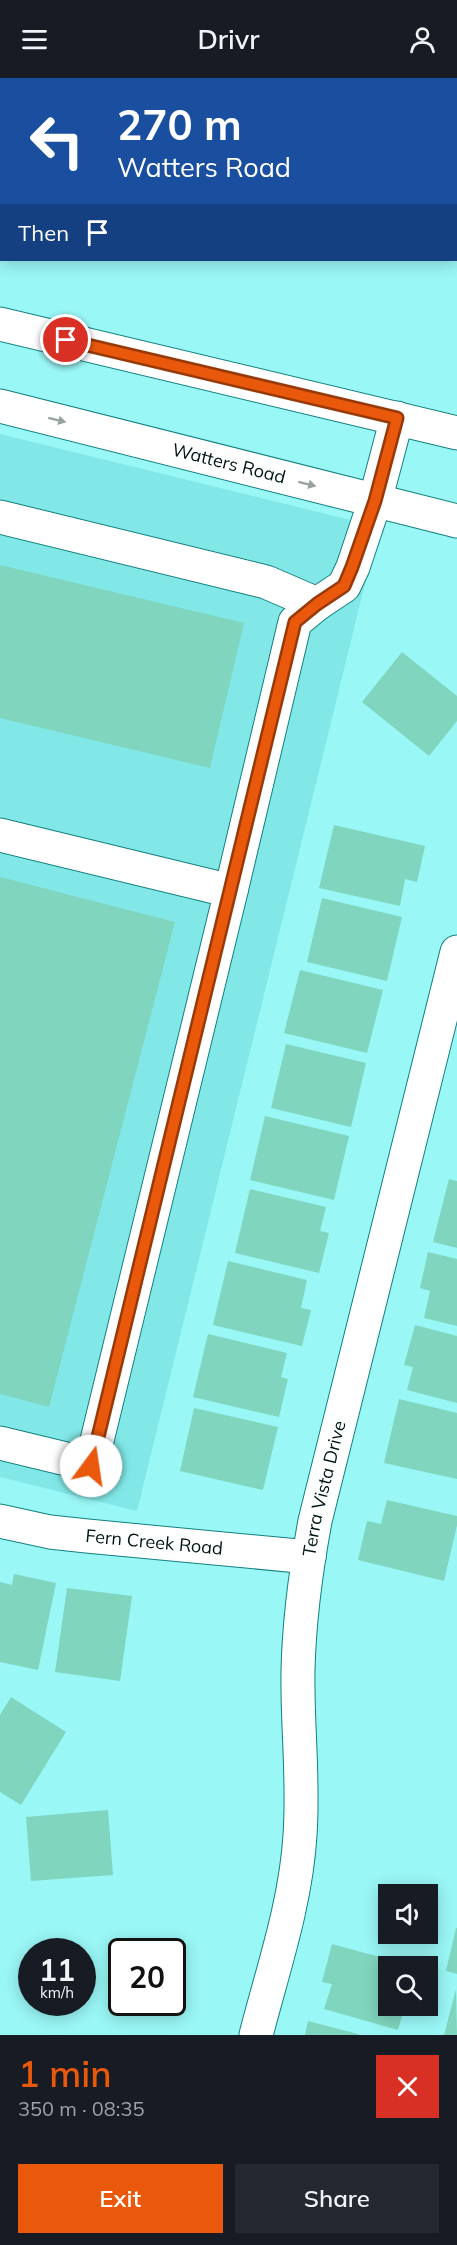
<!DOCTYPE html>
<html lang="en">
<head>
<meta charset="utf-8">
<style>
  body { margin:0; font-family:Mulish,sans-serif; background:#242831; color:#f1f3f6; height:100vh; display:flex; flex-direction:column; font-size:22px; white-space:nowrap }
  * { box-sizing:border-box; margin:0 }
  p { font-size:20px; color:#9ea1a6 }
  .icon { flex:none; width:33px; height:33px; fill:none; stroke:currentColor; stroke-width:2; stroke-linecap:round; stroke-linejoin:round }
  .map { position:relative; height:1957px; overflow:hidden }
  .drawer { display:flex; flex-direction:column; background:#171b24; flex:1 }
  .drawer>* { flex:none }
  .guide { position:absolute; left:0px; top:0px; width:458px; height:183px; box-shadow:0 3px 15px #0003; background:#1a4fa0; color:#fff; overflow:hidden }
  .controls { position:absolute; left:378px; top:1806px; display:grid; gap:12px }
  .controls a { display:grid; place-items:center; width:60px; height:60px; border-radius:0px; background:#171b24; box-shadow:0 3px 15px #0003; font-size:30px }
  .speed { position:absolute; left:18px; top:1860px; display:flex; gap:12px; font-size:30px; font-weight:700; text-align:center }
  .speed>* { display:grid; place-content:center; width:78px; height:78px; border-radius:50%; background:#171b24; box-shadow:0 3px 15px #0003; line-height:1 }
  .speed small { font-size:15px; font-weight:400 }
  .speed .limit { border:3px solid #111; border-radius:9px; background:#fff; color:#111 }
  .pin { position:absolute; display:grid; place-items:center; width:51px; height:51px; color:#fff; margin:-26px; border:3px solid #fff; border-radius:50%; box-shadow:0 2px 6px #0007 }
  .me { position:absolute; width:66px; margin:-33px; rotate:14deg; stroke-linejoin:round; filter:drop-shadow(0 0 4px #0008) }
  .turn { display:flex; align-items:center; gap:21px; height:126px; padding:0 18px; font-size:27px }
  .turn .icon { width:78px; height:78px; stroke-width:2.5 }
  .turn b { display:block; font-size:42px; line-height:51px }
  .then { display:flex; align-items:center; height:57px; padding:0 18px; background:#0003; gap:12px; font-size:22px }
  .round { display:grid; place-items:center; flex:none; width:63px; height:63px; border-radius:0px; background:#242831 }
  .summary { display:flex; align-items:center; justify-content:space-between; height:102px; padding:0 18px }
  h1 { font-size:36px; font-weight:600; line-height:45px; color:#ea580c }
  .cta { display:flex; gap:12px; margin-top:auto; padding:12px 18px }
  .cta a { flex:1; height:69px; border-radius:0px; background:#ea580c; color:#fff; font-size:24px; font-weight:600; line-height:69px; text-align:center }
  .cta a+a { background:#242831; color:#f1f3f6 }
  header { display:flex; justify-content:space-between; align-items:center; height:78px; padding:0 18px; background:#171b24; font-size:27px; font-weight:600 }
  .map>svg:first-child { display:block }
  .built { fill:#81e8e7 }
  .building { fill:#80d5be }
  .lines { fill:none; stroke-linecap:round; stroke-linejoin:round }
  .minor-casing { stroke:#128180; stroke-width:35 }
  .major-casing { stroke:#128180; stroke-width:35 }
  .minor { stroke:#fff; stroke-width:33 }
  .major { stroke:#fff; stroke-width:33 }
  .oneway { fill:#99a1a1 }
  .route-casing { stroke:#983908; stroke-width:15 }
  .route { stroke:#ea580c; stroke-width:10 }
  .labels { text-anchor:middle; stroke-width:4.5; stroke-linejoin:round; paint-order:stroke }
  .street-label { font-size:18px; fill:#001515; stroke:#99f7f6 }
</style>
</head>
<body>
<header><svg class="icon" aria-label="menu" viewBox="0 0 24 24"><path d="M4 6h16M4 12h16M4 18h16"/></svg>Drivr<svg class="icon" aria-label="person" viewBox="0 0 24 24"><circle cx="12" cy="8" r="4"/><path d="M4 21q1-7 8-7t8 7"/></svg></header>
<div class="map">
<svg width="457" height="1957" viewBox="0 0 457 1957">
  <rect width="100%" height="100%" fill="#99f7f6"/>
  <!-- built -->
  <path class="built" d="M0,356L379,449L137,1433L0,1399Z"/>
  <!-- building -->
  <path class="building" d="M0,487L244,545L210,690L0,640Z
    M402,574L457,618V643L429,678L362,624Z
    M334,747L425,768L417,804L405,801L400,828L319,810Z
    M0,799L175,844L49,1329L0,1316Z
    M322,820L402,839L387,903L307,884Z
    M300,892L383,912L367,975L284,955Z
    M286,966L366,985L351,1049L271,1030Z
    M265,1038L349,1058L334,1122L250,1102Z
    M449,1101L457,1103V1170L433,1164Z
    M250,1111L326,1129L320,1153L329,1155L319,1195L235,1175Z
    M428,1174L457,1181V1248L424,1240L430,1213L420,1210Z
    M228,1183L307,1202L301,1230L311,1232L302,1268L213,1247Z
    M415,1247L457,1258V1325L407,1312L413,1289L404,1287Z
    M208,1256L287,1275L281,1299L288,1301L279,1339L193,1319Z
    M399,1321L457,1335V1401L384,1385Z
    M194,1330L278,1349L263,1412L180,1393Z
    M387,1422L457,1438V1447L444,1503L358,1482L367,1443L381,1446Z
    M14,1496L56,1505L38,1592L0,1584V1504L12,1507Z
    M67,1510L132,1518L120,1603L55,1594Z
    M11,1619L66,1654L21,1727L0,1714V1637Z
    M108,1732L113,1797L31,1803L26,1739Z
    M456,1850H457V1896L446,1893Z
    M332,1866L413,1888H388V1928H405L398,1952L324,1931L332,1906L322,1904Z
    M456,1911L457,1957H444Z
    M308,1943L358,1956V1957H305Z"/>
  <g class="lines">
    <!-- minor casing -->
    <g class="minor-casing">
      <g id="minor">
        <path d="M32,0L38,2"/>
        <path d="M456,106L457,107"/>
        <path d="M0,439L266,504L317,526"/>
        <path d="M0,757L231,813L91,1387L0,1365"/>
        <path d="M231,813L295,544L317,526L344,508L353,489L375,423L397,340"/>
        <path id="s1" d="M0,1443L50,1454L87,1458L309,1479"/>
        <path id="s2" d="M256,1957C273,1891 296,1825 300,1757C304,1702 297,1648 298,1593C299,1543 306,1492 315,1443L457,874"/>
      </g>
    </g>
    <!-- major casing -->
    <g class="major-casing">
      <g id="major">
        <path d="M0,246L457,355"/>
        <path id="s3" d="M0,328L457,443"/>
      </g>
    </g>
    <!-- minor -->
    <use href="#minor" class="minor"/>
    <!-- major -->
    <use href="#major" class="major"/>
  </g>
  <!-- one-way arrows -->
  <defs><path id="oneway-solid" d="M-6-.8H1V-3.2L6.5 0L1 3.2V.8H-6Z" transform="scale(1.5)"/></defs>
  <g class="oneway">
    <use href="#oneway-solid" transform="translate(57 342) rotate(14)"/>
    <use href="#oneway-solid" transform="translate(307 406) rotate(14)"/>
  </g>
  <g class="lines">
    <!-- route casing -->
    <g class="route-casing">
      <path id="route" d="M66,262L397,340L375,423L352,489L344,508L317,526L295,544L91,1388"/>
    </g>
    <!-- route -->
    <use href="#route" class="route"/>
  </g>
  <g class="labels">
    <!-- street labels -->
    <g class="street-label">
      <text dy="6" stroke="none"><textPath href="#s3" startOffset="236">Watters Road</textPath></text>
      <text dy="6" stroke="none"><textPath href="#s2" startOffset="554">Terra Vista Drive</textPath></text>
      <text dy="6" stroke="none"><textPath href="#s1" startOffset="156">Fern Creek Road</textPath></text>
    </g>
  </g>
</svg>
<div class="controls">
<a><svg class="icon" aria-label="sound" viewBox="0 0 24 24"><path d="M4 9h4l5-4v14l-5-4H4zM17 9q2 3 0 6"/></svg></a>
<a><svg class="icon" aria-label="search" viewBox="0 0 24 24"><circle cx="10" cy="10" r="6"/><path d="M15 15l6 6"/></svg></a>
</div>
<div class="speed"><div>11<small>km/h</small></div><div class="limit">20</div></div>
<div class="pin" style="left:66px;top:262px;background:#d93025"><svg class="icon" aria-label="arrive" viewBox="0 0 24 24"><path d="M6 21V4h12l-3 4 3 4H6"/></svg></div>
<svg class="me" style="left:91px;top:1388px" viewBox="-20 -20 40 40"><circle r="19" fill="#fff"/><path d="M0-13L10 11 0 6-10 11z" fill="#ea580c"/></svg>
<div class="guide">
<div class="turn"><svg class="icon" aria-label="left" viewBox="0 0 24 24"><path d="M17 20v-9H6M10 6l-5 5 5 5"/></svg><div><b>270 m</b>Watters Road</div></div>
<div class="then">Then<svg class="icon" aria-label="arrive" viewBox="0 0 24 24"><path d="M6 21V4h12l-3 4 3 4H6"/></svg></div>
</div>
</div>
<section class="drawer">
<div class="summary"><div><h1>1 min</h1><p>350 m · 08:35</p></div><a class="round" style="background:#d93025;color:#fff"><svg class="icon" aria-label="close" viewBox="0 0 24 24"><path d="M6 6l12 12M18 6L6 18"/></svg></a></div>
<div class="cta"><a>Exit</a><a>Share</a></div>
</section>
</body>
</html>
